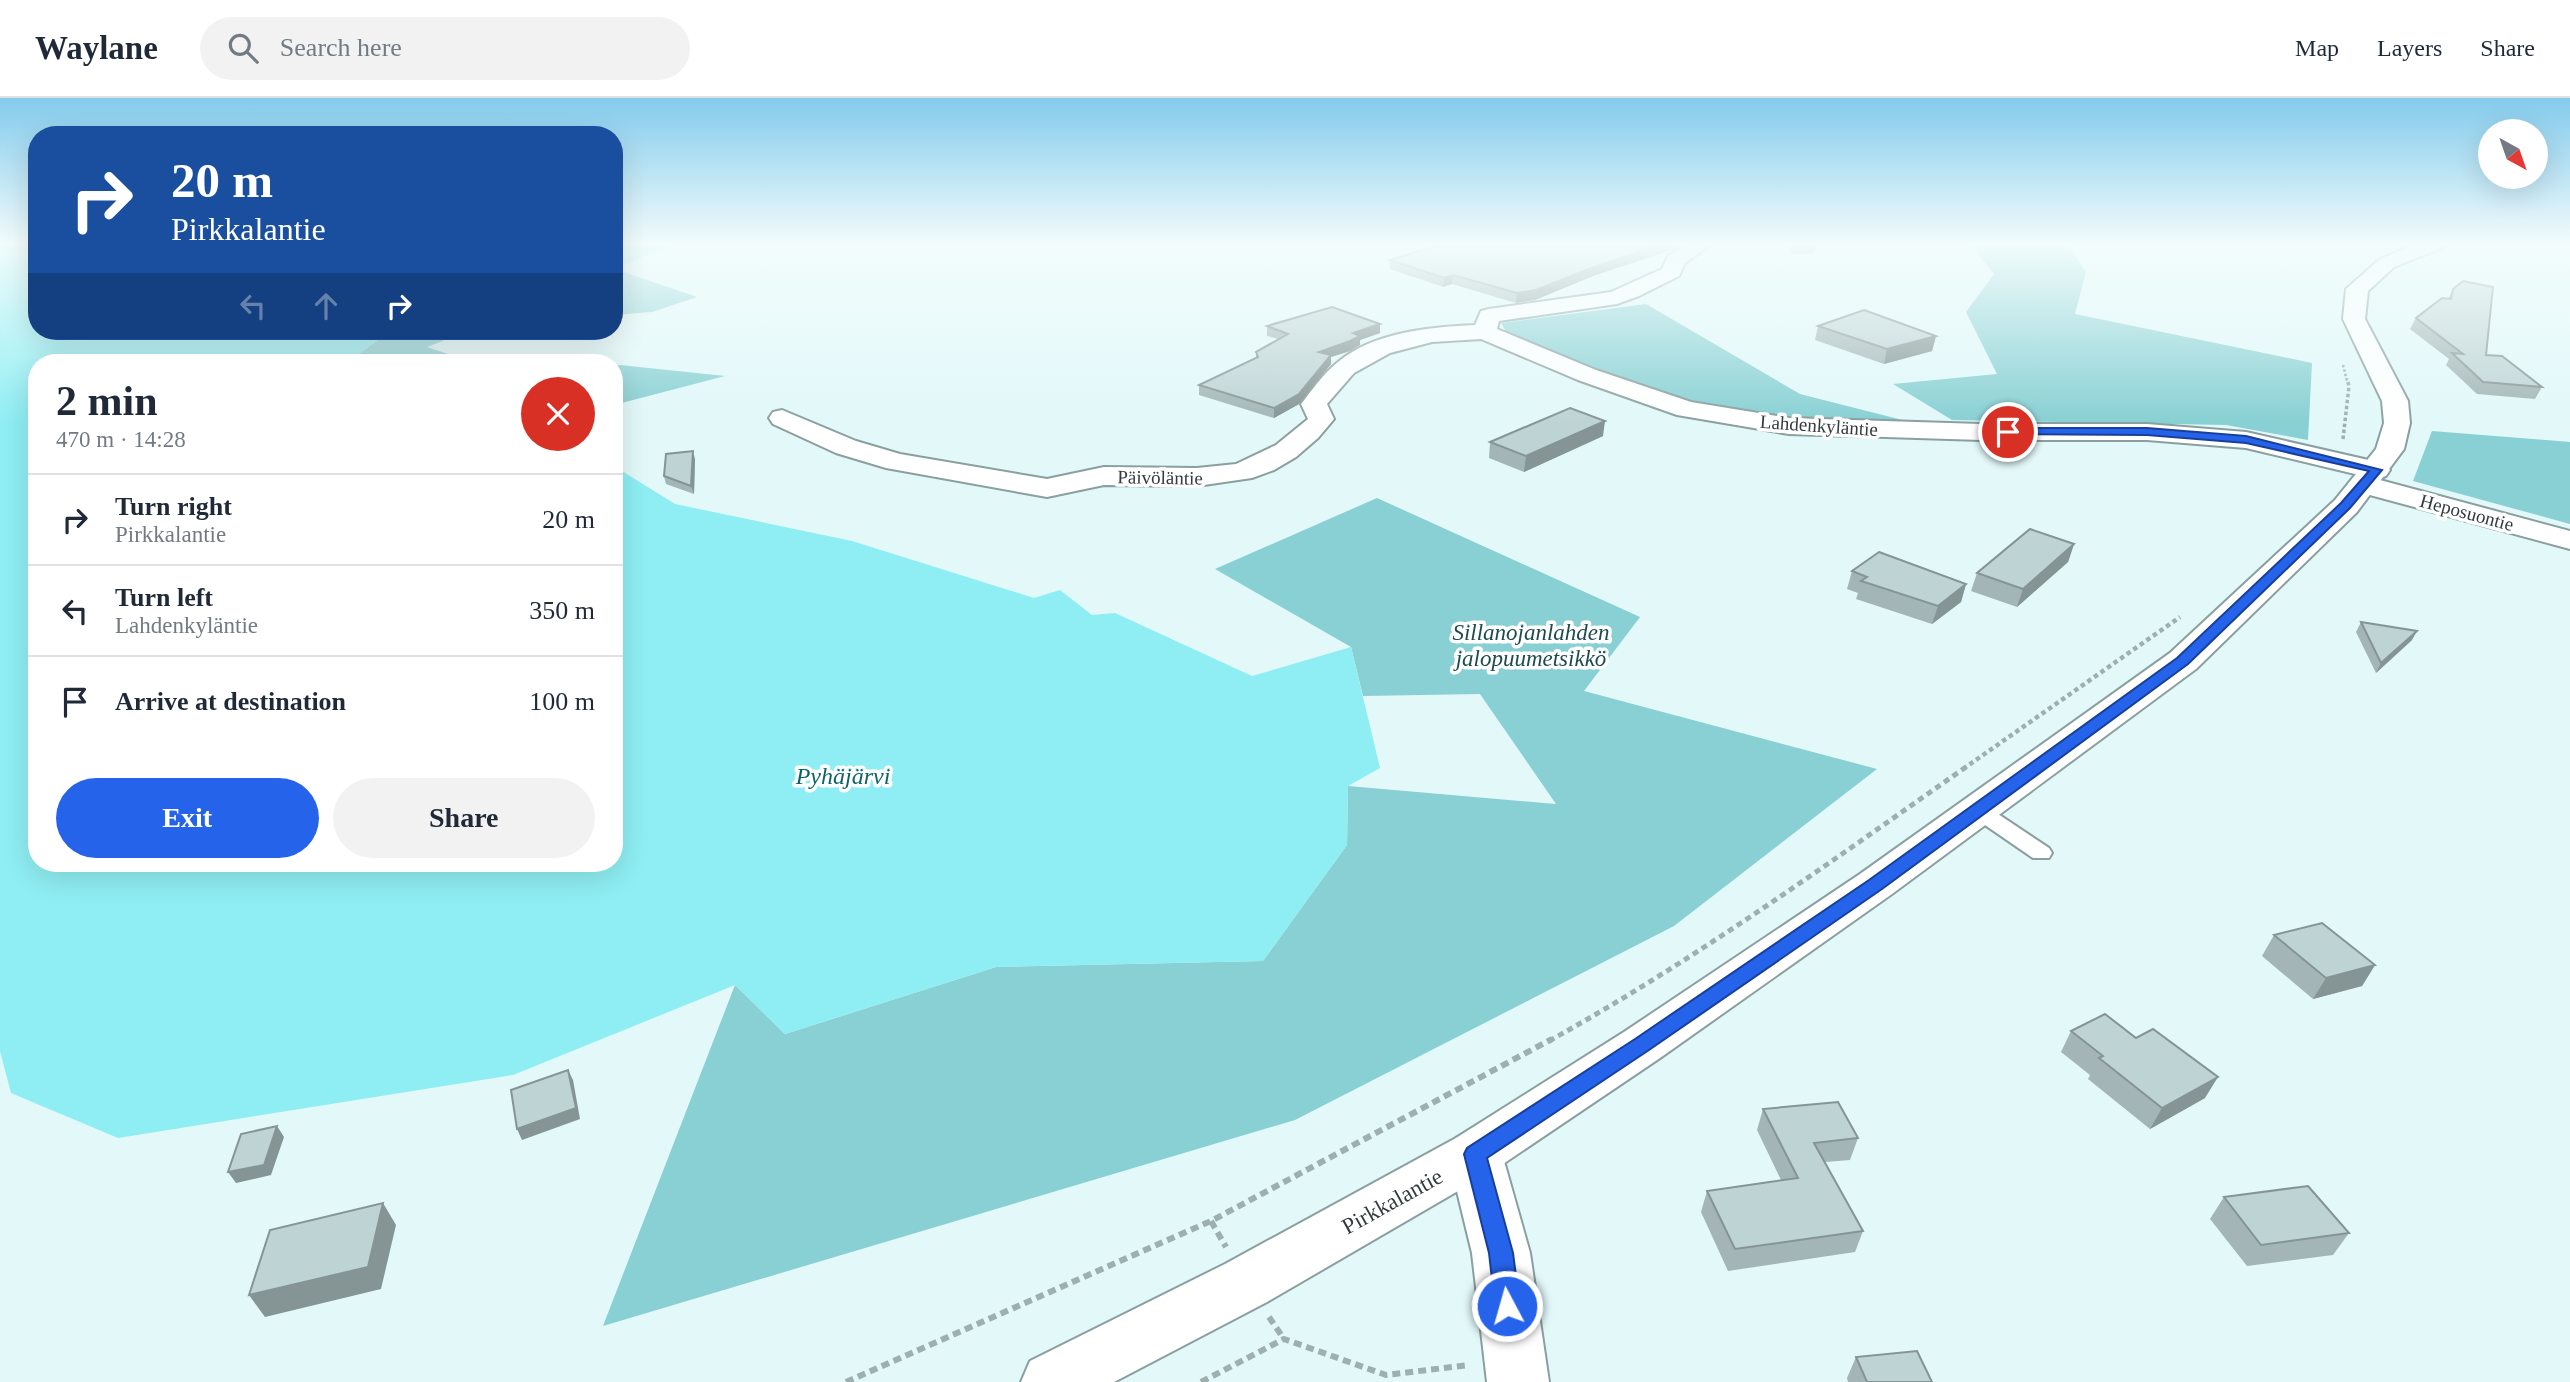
<!DOCTYPE html>
<html lang="en">
<head>
<meta charset="utf-8">
<style>
  body { margin:0; font-family:"Times New Roman",serif; background:#f2f2f3; color:#1f2937; height:100vh; display:flex; flex-direction:column; font-size:26px; white-space:nowrap }
  * { box-sizing:border-box; margin:0 }
  p { font-size:23px; color:#747a83 }
  .icon { flex:none; width:38px; height:38px; fill:none; stroke:currentColor; stroke-width:2; stroke-linecap:round; stroke-linejoin:round }
  .map { position:relative; flex:1; overflow:hidden }
  .details { position:absolute; left:28px; top:256px; width:595px; height:518px; display:flex; flex-direction:column; background:#fff; border-radius:28px; box-shadow:0 7px 28px #0002 }
  .details>* { flex:none }
  .top-card { position:absolute; left:28px; top:28px; width:595px; height:214px; border-radius:28px; box-shadow:0 7px 28px #0002; background:#1a4fa0; color:#fff; overflow:hidden }
  .needle { width:46px; rotate:140deg }
  .controls { position:absolute; left:2478px; top:21px; display:grid; gap:14px }
  .controls a { display:grid; place-items:center; width:70px; height:70px; border-radius:50%; background:#fff; box-shadow:0 7px 28px #0002; font-size:35px }
  .pin { position:absolute; display:grid; place-items:center; width:60px; height:60px; color:#fff; margin:-30px; border:4px solid #fff; border-radius:50%; box-shadow:0 2px 7px #0007 }
  .me { position:absolute; width:77px; margin:-38px; rotate:354deg; stroke-linejoin:round; filter:drop-shadow(0 0 5px #0008) }
  .turn { display:flex; align-items:center; gap:24px; height:147px; padding:0 28px; font-size:32px }
  .turn .icon { width:91px; height:91px; stroke-width:2.5 }
  .turn b { display:block; font-size:49px; line-height:60px }
  .lanes { display:flex; align-items:center; height:66px; padding:0 28px; background:#0003; justify-content:center; gap:35px; direction:ltr }
  .lanes .off { opacity:.35 }
  .round { display:grid; place-items:center; flex:none; width:74px; height:74px; border-radius:37px; background:#f2f2f3 }
  .headline { display:flex; align-items:center; justify-content:space-between; height:119px; padding:0 28px }
  h1 { font-size:42px; font-weight:700; line-height:52px }
  .primary-button { display:flex; gap:14px; margin-top:auto; padding:14px 28px }
  .primary-button a { flex:1; height:80px; border-radius:42px; background:#2563eb; color:#fff; font-size:28px; font-weight:700; line-height:80px; text-align:center }
  .primary-button a+a { background:#f2f2f3; color:#1f2937 }
  ul { padding:0; list-style:none }
  li { display:flex; align-items:center; gap:21px; height:91px; padding:0 28px; border-top:2px solid #e0e1e3 }
  li div { flex:1 }
  li b { display:block; font-size:26px }
  li em { font-style:normal }
  header { display:flex; align-items:center; gap:42px; box-sizing:border-box; height:98px; padding:0 35px; background:#fff; border-bottom:2px solid #e0e1e3 }
  header strong { font-size:33px }
  nav { display:flex; gap:38px; margin-inline-start:auto; font-size:24px }
  .search { width:490px; height:63px; background:#f2f2f3; display:flex; align-items:center; gap:18px; box-sizing:border-box; padding:0 24px; border-radius:38px; color:#747a83; font-size:26px }
  .map>svg:first-child { display:block }
  .green { fill:#88d0d3 }
  .water { fill:#8eeef3 }
  .lines { fill:none; stroke-linecap:round; stroke-linejoin:round }
  .lane-casing { stroke:#8a9fa0; stroke-width:4 }
  .street-casing { stroke:#8a9fa0; stroke-width:4 }
  .secondary-casing { stroke:#8a9fa0; stroke-width:4 }
  .path-far4 { stroke:#9eafb0; stroke-width:2.5; stroke-dasharray:2.5 2; stroke-linecap:butt }
  .path-far3 { stroke:#9eafb0; stroke-width:3.5; stroke-dasharray:3.5 2.5; stroke-linecap:butt }
  .path-far2 { stroke:#9eafb0; stroke-width:4.5; stroke-dasharray:4.5 3.5; stroke-linecap:butt }
  .path-far1 { stroke:#9eafb0; stroke-width:5; stroke-dasharray:6 4.5; stroke-linecap:butt }
  .path { stroke:#9eafb0; stroke-width:6; stroke-dasharray:8 5; stroke-linecap:butt }
  .lane { fill:#fff; fill-rule:evenodd }
  .street { fill:#fff; fill-rule:evenodd }
  .secondary { fill:#fff; fill-rule:evenodd }
  .wall { fill:#a3b5b6 }
  .shaded-wall { fill:#859494 }
  .building { fill:#bed3d4; stroke:#859494; stroke-width:2 }
  .route { fill:#2563eb; stroke:#184099; stroke-width:2 }
  .labels { text-anchor:middle; stroke-width:7; stroke-linejoin:round; paint-order:stroke }
  .far-street-label { font-size:19px; fill:#333b3c; stroke:#fff }
  .park-label { font-size:23px; font-style:italic; fill:#1e4b4d; stroke:#fff }
  .street-label { font-size:23px; fill:#333b3c; stroke:#fff }
  .water-label { font-size:24px; font-style:italic; fill:#0f6366; stroke:#fff }
</style>
</head>
<body>
<header>
<strong>Waylane</strong>
<div class="search"><svg class="icon" aria-label="search" viewBox="0 0 24 24"><circle cx="10" cy="10" r="6"/><path d="M15 15l6 6"/></svg>Search here</div>
<nav><a>Map</a><a>Layers</a><a>Share</a></nav>
</header>
<div class="map">
<svg width="2570" height="1284" viewBox="0 0 2570 1284">
  <rect width="100%" height="100%" fill="#e2f8f9"/>
  <!-- green -->
  <path class="green" d="M1969,145H2067L2086,174L2075,216L2312,265L2308,342L2226,327L1952,322L1893,286L1997,276L1966,214L1994,176Z
    M614,171H615L697,199L652,214L614,217Z
    M1646,206L1800,296L1922,327L1780,324L1669,301L1508,237L1501,225Z
    M391,233H468L427,249L472,264H347Z
    M620,267L725,278L614,307V268Z
    M2432,333L2570,344V426L2413,383Z
    M1377,400L1640,519L1584,593L1877,671L1674,828L1295,1022L603,1228L735,887L785,936L996,869L1263,863L1347,747L1348,688L1556,706L1480,596L1363,598L1351,549L1215,471Z"/>
  <!-- water -->
  <path class="water" d="M0,145H37V233H391L347,264H37V765H614V368L675,406L852,443L1034,500L1060,492L1092,517L1115,515L1252,578L1351,549L1380,670L1348,688L1347,747L1263,863L996,869L785,936L735,887L513,977L118,1040L11,995L0,953Z
    M614,145H677L614,171Z"/>
  <g class="lines">
    <!-- lane casing -->
    <g class="lane-casing">
      <path id="lane" d="M1976,705L1983,706L2049,750L2052,755L2049,760H2033L1969,716L1966,711L1969,706Z"/>
    </g>
    <!-- street casing -->
    <g class="street-casing">
      <path id="street" d="M1689,145H1713L1685,165L1679,178L1639,198L1617,206L1499,223L1497,231L1596,272L1691,304L1789,320L1981,326H2147L2246,334L2386,366L2390,372L2386,378L2376,381L2246,350L2147,342H1981L1789,336L1677,317L1578,282L1481,241L1432,244L1390,255L1354,275L1327,306L1334,321L1318,340L1296,359L1274,372L1252,380L1197,388L1104,387L1047,399L886,370L836,355L773,326L769,320L773,314L782,312L856,343L900,356L1047,381L1104,369L1197,370L1236,366L1276,347L1308,321L1301,306L1305,301C1315,288 1325,274 1338,264C1374,234 1430,229 1475,227L1481,213L1489,211L1611,194L1662,171L1668,158Z
        M2365,378L2570,433V451L2355,393L2351,387L2355,381Z
        M1475,1034L1494,1040L1502,1056L1530,1155L1549,1284H1487L1472,1155L1448,1056L1456,1040Z"/>
    </g>
    <!-- secondary casing -->
    <g class="secondary-casing">
      <path id="secondary" d="M2419,145H2447L2444,149L2394,169L2368,193L2365,221L2408,303L2410,325L2404,351L2357,414L2196,571L1892,796L1660,960L1494,1072L1267,1204L1114,1284H1021L1030,1263L1225,1166L1456,1040L1624,934L1860,776L2170,555L2335,402L2376,351L2384,325L2382,303L2343,221L2346,191L2380,161Z"/>
    </g>
    <!-- path-far4 -->
    <path class="path-far4" d="M2343,267L2347,283"/>
    <!-- path-far3 -->
    <path class="path-far3" d="M2343,341L2349,288L2347,281"/>
    <!-- path-far2 -->
    <path class="path-far2" d="M1963,671L2180,519"/>
    <!-- path-far1 -->
    <path class="path-far1" d="M1549,943C1695,862 1829,765 1966,669"/>
    <!-- path -->
    <path class="path" d="M1211,1123L1226,1149
      M1269,1219L1284,1241
      M846,1284L1211,1123L1552,941
      M1201,1284L1284,1241L1386,1277L1469,1267"/>
    <!-- lane -->
    <use href="#lane" class="lane"/>
    <!-- street -->
    <use href="#street" class="street"/>
    <!-- secondary -->
    <use href="#secondary" class="secondary"/>
  </g>
  <!-- wall -->
  <path class="wall" d="M1443,145H1675L1674,151L1593,178L1535,202L1516,205L1452,186L1443,189L1390,171V162L1443,146Z
    M1785,145H1821L1811,156H1792Z
    M2453,191L2486,257L2542,289L2535,301L2477,296L2446,267L2449,261L2410,231L2416,220L2448,201Z
    M1267,228L1380,235L1360,242V247L1350,253L1331,259V266L1299,306L1274,320L1199,297V287L1256,260V254L1278,241L1267,238Z
    M1818,228L1936,238L1932,253L1884,266L1815,242Z
    M1603,338L1524,374L1489,360L1490,344Z
    M695,361L694,396L666,386L664,378Z
    M2074,446L2068,464L2017,509L1971,493L1977,475Z
    M1852,473L1966,486L1961,504L1932,526L1856,501L1858,495L1847,491Z
    M2361,524L2412,542L2376,575L2356,534Z
    M2274,837L2375,867L2362,888L2313,901L2262,858Z
    M2071,933L2205,1000L2150,1031L2088,981L2090,977L2061,954Z
    M1763,1011L1858,1040L1850,1062L1825,1064L1863,1133L1855,1154L1728,1173L1701,1114L1707,1093L1781,1082L1757,1032Z
    M2224,1099L2349,1135L2333,1157L2247,1168L2210,1121Z
    M1856,1259L1932,1284H1848L1847,1280Z"/>
  <!-- shaded-wall -->
  <path class="shaded-wall" d="M1666,145H1675L1674,151L1593,178L1535,202L1516,205L1517,195Z
    M1817,145H1821L1811,156L1812,150Z
    M1453,177L1452,186L1443,189L1444,180Z
    M1380,226V235L1360,242V247L1350,253L1331,259V266L1299,306L1274,320V310L1319,254L1353,235Z
    M1936,238L1932,253L1884,266L1887,251Z
    M1605,323L1603,338L1524,374L1526,358Z
    M693,353L695,361L694,396L691,388Z
    M2074,446L2068,464L2017,509L2023,491Z
    M1966,486L1961,504L1932,526L1938,508Z
    M2417,533L2412,542L2376,575L2381,565Z
    M2375,867L2362,888L2313,901L2326,880Z
    M568,972L573,982L580,1021L522,1042L517,1031Z
    M2218,979L2205,1000L2150,1031L2162,1010Z
    M277,1028L284,1039L271,1077L236,1085L228,1074Z
    M383,1105L396,1127L381,1191L265,1219L249,1197Z"/>
  <!-- building -->
  <path class="building" d="M1447,145H1666L1594,169L1536,192L1517,195L1453,177L1444,180L1390,162Z
    M1791,145H1817L1812,150L1794,149Z
    M2463,183L2493,189L2486,257L2502,258L2542,289L2483,284L2452,255L2463,256L2416,220L2442,200L2451,201L2453,191Z
    M1332,209L1380,226L1353,235L1360,238L1350,243L1319,254L1331,257L1299,296L1274,310L1199,287L1258,259L1256,254L1288,236L1267,228Z
    M1864,212L1936,238L1887,251L1818,228Z
    M1570,310L1605,323L1526,358L1490,344Z
    M693,353L691,388L664,378L666,356Z
    M2030,431L2074,446L2023,491L1977,475Z
    M1879,454L1966,486L1938,508L1861,483L1867,479L1852,473Z
    M2361,524L2417,533L2381,565Z
    M2322,825L2375,867L2326,880L2274,837Z
    M2105,916L2136,940L2153,931L2218,979L2162,1010L2099,960L2103,958L2071,933Z
    M568,972L576,1010L517,1031L511,992Z
    M1838,1004L1858,1040L1814,1045L1863,1133L1735,1151L1707,1093L1798,1080L1763,1011Z
    M277,1028L264,1067L228,1074L241,1036Z
    M2308,1088L2349,1135L2261,1147L2224,1099Z
    M383,1105L368,1169L249,1197L270,1132Z
    M1917,1253L1932,1284H1867L1856,1259Z"/>
  <!-- sky -->
  <linearGradient id="sky" x2="0" y2="1"><stop stop-color="#84cbec"/><stop offset="0.45" stop-color="#f2fcfc"/><stop offset="1" stop-color="#f2fcfc" stop-opacity="0"/></linearGradient>
  <rect width="2570" height="325" fill="url(#sky)"/>
  <!-- route -->
  <path class="route" d="M2008,330H2147L2246,338L2382,372L2350,410L2188,566L1882,791L1649,952L1487,1060L1513,1155L1520,1208L1516,1216L1507,1219L1499,1216L1495,1208L1489,1155L1464,1056L1467,1050L1635,941L1869,782L2177,560L2341,405L2369,373L2246,345L2147,337L2004,336L2003,334Z"/>
  <g class="labels">
    <!-- far-street labels -->
    <g class="far-street-label">
      <text transform="translate(1819 327) rotate(4)" y="7">Lahdenkyläntie</text>
      <text transform="translate(1160 379) rotate(1)" y="7">Päivöläntie</text>
      <text transform="translate(2467 414) rotate(15)" y="7">Heposuontie</text>
    </g>
    <!-- park labels -->
    <g class="park-label">
      <text x="1531" y="542">Sillanojanlahden<tspan x="1531" dy="26">jalopuumetsikkö</tspan></text>
    </g>
    <!-- street labels -->
    <g class="street-label">
      <text transform="translate(1392 1103) rotate(-29)" y="8">Pirkkalantie</text>
    </g>
    <!-- water labels -->
    <g class="water-label">
      <text x="843" y="686">Pyhäjärvi</text>
    </g>
  </g>
</svg>
<div class="controls">
<a><svg class="needle" viewBox="-14 -14 28 28"><path d="M0-13l5 13h-10z" fill="#e53935"/><path d="M0 13l5-13h-10z" fill="#747a83"/></svg></a>
</div>
<div class="pin" style="left:2008px;top:334px;background:#d93025"><svg class="icon" aria-label="arrive" viewBox="0 0 24 24"><path d="M6 21V4h12l-3 4 3 4H6"/></svg></div>
<svg class="me" style="left:1507px;top:1208px" viewBox="-20 -20 40 40"><circle r="17" fill="#2563eb" stroke="#fff" stroke-width="3"/><path d="M0-11L8 9 0 5-8 9z" fill="#fff"/></svg>
<div class="top-card">
<div class="turn"><svg class="icon" aria-label="right" viewBox="0 0 24 24"><path d="M7 20v-9h11M14 6l5 5-5 5"/></svg><div><b>20 m</b>Pirkkalantie</div></div>
<div class="lanes"><svg class="icon off" aria-label="left" viewBox="0 0 24 24"><path d="M17 20v-9H6M10 6l-5 5 5 5"/></svg><svg class="icon off" aria-label="ahead" viewBox="0 0 24 24"><path d="M12 20V5M6 11l6-6 6 6"/></svg><svg class="icon" aria-label="right" viewBox="0 0 24 24"><path d="M7 20v-9h11M14 6l5 5-5 5"/></svg></div>
</div>
<section class="details">
<div class="headline"><div><h1>2 min</h1><p>470 m · 14:28</p></div><a class="round" style="background:#d93025;color:#fff"><svg class="icon" aria-label="close" viewBox="0 0 24 24"><path d="M6 6l12 12M18 6L6 18"/></svg></a></div>
<ul>
<li><svg class="icon" aria-label="right" viewBox="0 0 24 24"><path d="M7 20v-9h11M14 6l5 5-5 5"/></svg><div><b>Turn right</b><p>Pirkkalantie</p></div><em>20 m</em></li>
<li><svg class="icon" aria-label="left" viewBox="0 0 24 24"><path d="M17 20v-9H6M10 6l-5 5 5 5"/></svg><div><b>Turn left</b><p>Lahdenkyläntie</p></div><em>350 m</em></li>
<li><svg class="icon" aria-label="arrive" viewBox="0 0 24 24"><path d="M6 21V4h12l-3 4 3 4H6"/></svg><div><b>Arrive at destination</b></div><em>100 m</em></li>
</ul>
<div class="primary-button"><a>Exit</a><a>Share</a></div>
</section>
</div>
</body>
</html>
